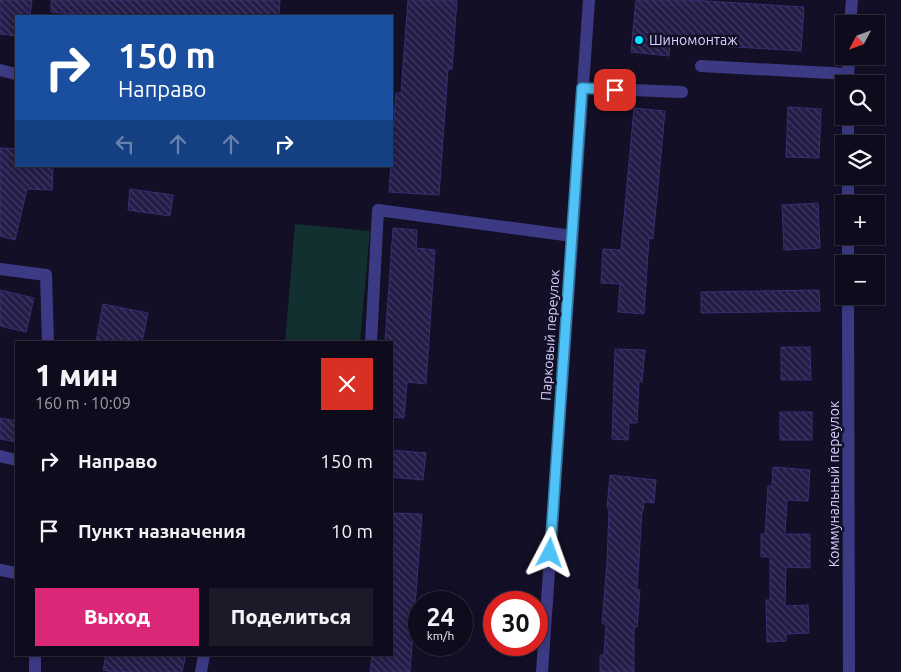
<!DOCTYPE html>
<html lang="ru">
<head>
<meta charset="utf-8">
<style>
  body { margin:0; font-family:Ubuntu,sans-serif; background:#1c1929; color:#f1f3f6; height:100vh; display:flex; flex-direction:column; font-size:19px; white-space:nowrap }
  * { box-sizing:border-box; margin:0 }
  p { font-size:16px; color:#9b9ba3 }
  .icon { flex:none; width:28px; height:28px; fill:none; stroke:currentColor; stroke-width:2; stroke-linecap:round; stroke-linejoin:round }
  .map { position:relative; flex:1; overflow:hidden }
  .sheet { position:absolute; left:15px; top:341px; width:378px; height:315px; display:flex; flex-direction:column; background:#0e0b1c; border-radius:0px; box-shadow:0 2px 8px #0003,0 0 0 1px #2e2b3b }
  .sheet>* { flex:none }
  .guide { position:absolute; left:15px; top:15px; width:378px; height:152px; border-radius:0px; box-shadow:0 2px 8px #0003,0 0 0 1px #2e2b3b; background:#1a4fa0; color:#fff; overflow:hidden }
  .needle { width:32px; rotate:229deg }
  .fabs { position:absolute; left:835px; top:15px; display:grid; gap:10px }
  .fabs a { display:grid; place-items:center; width:50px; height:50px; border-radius:0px; background:#0e0b1c; box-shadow:0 2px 8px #0003,0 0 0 1px #2e2b3b; font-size:25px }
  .speed { position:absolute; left:408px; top:591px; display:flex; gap:10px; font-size:25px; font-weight:700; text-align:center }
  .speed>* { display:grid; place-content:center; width:65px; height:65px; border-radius:50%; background:#0e0b1c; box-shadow:0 2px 8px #0003,0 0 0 1px #2e2b3b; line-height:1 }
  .speed small { font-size:12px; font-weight:400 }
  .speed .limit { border:8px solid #d22; background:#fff; color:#111 }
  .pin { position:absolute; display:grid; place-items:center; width:42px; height:42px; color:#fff; margin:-21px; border-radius:10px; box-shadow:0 2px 8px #0006 }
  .me { position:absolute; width:55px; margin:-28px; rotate:4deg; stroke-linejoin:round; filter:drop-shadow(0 0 4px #0008) }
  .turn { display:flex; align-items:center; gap:18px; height:105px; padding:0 20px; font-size:22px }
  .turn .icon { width:65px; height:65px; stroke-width:2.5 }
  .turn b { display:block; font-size:35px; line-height:42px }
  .lanes { display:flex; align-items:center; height:48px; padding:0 20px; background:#0003; justify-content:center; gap:25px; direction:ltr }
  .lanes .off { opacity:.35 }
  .round { display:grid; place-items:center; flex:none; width:52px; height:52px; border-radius:0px; background:#1c1929 }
  .head { display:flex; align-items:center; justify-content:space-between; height:85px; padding:0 20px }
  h1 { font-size:30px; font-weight:800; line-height:38px }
  .action { display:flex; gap:10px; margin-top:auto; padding:10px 20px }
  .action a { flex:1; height:58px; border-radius:0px; background:#db2777; color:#fff; font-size:20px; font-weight:800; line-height:58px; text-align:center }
  .action a+a { background:#1c1929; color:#f1f3f6 }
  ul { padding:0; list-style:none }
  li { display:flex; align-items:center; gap:15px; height:70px; padding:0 20px }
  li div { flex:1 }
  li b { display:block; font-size:19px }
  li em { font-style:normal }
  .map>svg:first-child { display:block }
  .green { fill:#12302f }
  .building { fill:url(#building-back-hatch); stroke:#3b2d73 }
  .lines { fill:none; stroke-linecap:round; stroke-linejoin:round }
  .minor { stroke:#3d3a85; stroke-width:12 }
  .route-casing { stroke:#337fa1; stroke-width:12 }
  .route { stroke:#4fc3f7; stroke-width:9 }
  .poi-dot { fill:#00e5ff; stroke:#130f26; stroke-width:2 }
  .labels { text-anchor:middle; stroke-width:5; stroke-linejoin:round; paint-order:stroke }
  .poi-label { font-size:14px; fill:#d9d4ff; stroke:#130f26; text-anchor:start }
  .street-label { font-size:14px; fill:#d9d4ff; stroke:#130f26 }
</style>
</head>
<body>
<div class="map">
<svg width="901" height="672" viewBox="0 0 901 672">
  <defs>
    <pattern id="building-back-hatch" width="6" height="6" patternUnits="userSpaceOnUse" patternTransform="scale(1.25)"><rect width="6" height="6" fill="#241b47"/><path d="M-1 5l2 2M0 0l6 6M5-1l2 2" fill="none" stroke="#433b63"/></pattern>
  </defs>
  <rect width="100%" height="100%" fill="#130f26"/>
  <!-- green -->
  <path class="green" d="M295,224L370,231L360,342H285Z"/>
  <!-- building -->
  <path class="building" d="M0,0H32L30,16H16V36L0,34Z
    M51,0H280L279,16H96L51,12Z
    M408,0H457L452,69H448L439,195L389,192L396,93H401Z
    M636,0H690L804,7L801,51L670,43L669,56L631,52Z
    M788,107L821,109L819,158L786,157Z
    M634,108L665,111L653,239L649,238L644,314L618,312L620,284L601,283L603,249L621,250Z
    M0,148L16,149V166H53L52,190L27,189L15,240L0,236Z
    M130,189L173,195L170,216L128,210Z
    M818,203L820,248L784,250L782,205Z
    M393,228L417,230L416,248L435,250L426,384L407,382L404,418L391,417V342H385Z
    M0,290L34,298L26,332L0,326Z
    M819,290L820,311L701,313V292Z
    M103,304L148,313L142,342H96Z
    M781,347H810L811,380H781Z
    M615,349L645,350L642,382L639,381L637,423H629L628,440L612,439Z
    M780,412H812V440H780Z
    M0,418L16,421V442L0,439Z
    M391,450L426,453L423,480L391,477Z
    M773,467L810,470L808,501L787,500L785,534H810V568L786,567L785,606L808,605L809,633L786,634V641L767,642L766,600H770V557H761V534H765L768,486H772Z
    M610,475L656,480L654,503L644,502L643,511H642L637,590H640L637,627H634V672H600V655H604L606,624H602L607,563L609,508H607Z
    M391,513L422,514L410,672H370L372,655H391Z
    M106,655H186L182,672H113L103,670Z"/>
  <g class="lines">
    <!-- minor -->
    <path class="minor" d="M850,24L852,0
      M701,66L848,74
      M0,70L16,74
      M848,84L849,56
      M582,88L682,92
      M848,116V144
      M848,176V204
      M848,236V264
      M0,269L46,275L48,342
      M848,296L849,672
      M371,342L378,210L572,236
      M0,456L16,460
      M0,570L16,573
      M35,655V672
      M201,672L204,655
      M542,672L589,0"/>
  </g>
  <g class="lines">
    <!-- route casing -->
    <g class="route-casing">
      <path id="route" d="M550,553L582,88L615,90"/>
    </g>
    <!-- route -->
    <use href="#route" class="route"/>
  </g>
  <!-- markers -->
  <circle class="poi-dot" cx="639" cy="40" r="5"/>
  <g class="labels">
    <!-- poi labels -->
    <g class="poi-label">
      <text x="649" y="45">Шиномонтаж</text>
    </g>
    <!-- street labels -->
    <g class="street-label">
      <text transform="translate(550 335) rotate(-86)" y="5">Парковый переулок</text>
      <text transform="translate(834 484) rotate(-90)" y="5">Коммунальный переулок</text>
    </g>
  </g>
</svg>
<div class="fabs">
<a><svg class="needle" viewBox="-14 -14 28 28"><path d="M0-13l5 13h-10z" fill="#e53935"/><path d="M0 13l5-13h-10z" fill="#9b9ba3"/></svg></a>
<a><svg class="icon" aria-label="search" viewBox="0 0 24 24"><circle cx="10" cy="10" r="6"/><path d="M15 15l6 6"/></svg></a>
<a><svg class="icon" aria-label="layers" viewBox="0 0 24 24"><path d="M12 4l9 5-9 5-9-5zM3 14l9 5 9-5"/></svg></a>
<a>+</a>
<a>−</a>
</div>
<div class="speed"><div>24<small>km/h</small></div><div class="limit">30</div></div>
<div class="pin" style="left:615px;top:90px;background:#d93025"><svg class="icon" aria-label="arrive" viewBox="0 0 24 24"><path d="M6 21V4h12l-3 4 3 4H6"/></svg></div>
<svg class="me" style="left:550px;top:553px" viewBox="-20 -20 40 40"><path d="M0-17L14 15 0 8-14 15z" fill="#4fc3f7" stroke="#fff" stroke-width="4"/></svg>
<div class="guide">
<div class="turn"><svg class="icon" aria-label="right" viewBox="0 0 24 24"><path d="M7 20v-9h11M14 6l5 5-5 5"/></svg><div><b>150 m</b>Направо</div></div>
<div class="lanes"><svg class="icon off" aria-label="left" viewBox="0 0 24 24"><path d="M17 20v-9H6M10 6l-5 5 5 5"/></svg><svg class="icon off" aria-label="ahead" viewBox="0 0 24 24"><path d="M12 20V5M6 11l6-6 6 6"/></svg><svg class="icon off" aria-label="ahead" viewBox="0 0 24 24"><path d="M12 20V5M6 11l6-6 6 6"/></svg><svg class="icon" aria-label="right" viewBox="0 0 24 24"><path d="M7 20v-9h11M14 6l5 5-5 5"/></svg></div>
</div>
<section class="sheet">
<div class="head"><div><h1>1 мин</h1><p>160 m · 10:09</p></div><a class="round" style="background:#d93025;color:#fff"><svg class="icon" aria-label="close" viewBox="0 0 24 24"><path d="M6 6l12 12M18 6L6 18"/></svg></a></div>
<ul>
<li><svg class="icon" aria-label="right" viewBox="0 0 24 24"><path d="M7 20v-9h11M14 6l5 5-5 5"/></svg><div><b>Направо</b></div><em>150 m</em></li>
<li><svg class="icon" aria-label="arrive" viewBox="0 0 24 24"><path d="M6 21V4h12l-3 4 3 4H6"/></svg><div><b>Пункт назначения</b></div><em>10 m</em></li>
</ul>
<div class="action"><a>Выход</a><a>Поделиться</a></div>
</section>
</div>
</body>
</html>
